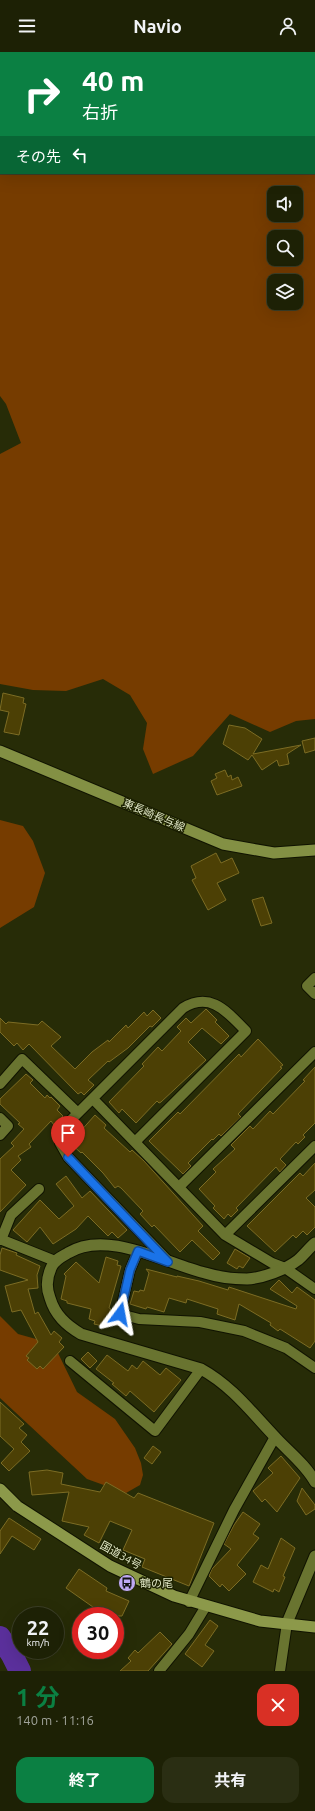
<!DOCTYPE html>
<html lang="ja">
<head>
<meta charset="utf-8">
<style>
  body { margin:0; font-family:Ubuntu,"Noto Sans JP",sans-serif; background:#2a2e13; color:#f1f3f6; height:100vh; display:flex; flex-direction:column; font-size:15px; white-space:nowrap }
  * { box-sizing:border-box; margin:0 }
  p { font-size:13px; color:#a0a39a }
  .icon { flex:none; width:22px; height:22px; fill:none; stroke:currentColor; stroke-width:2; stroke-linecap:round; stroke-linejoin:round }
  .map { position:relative; height:1619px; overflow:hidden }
  .details { display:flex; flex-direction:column; background:#1d2105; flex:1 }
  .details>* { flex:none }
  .top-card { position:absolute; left:0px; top:0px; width:315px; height:122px; box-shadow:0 4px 16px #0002,0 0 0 1px #3b3e27; background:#0b8043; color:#fff; overflow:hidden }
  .buttons { position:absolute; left:267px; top:134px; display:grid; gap:8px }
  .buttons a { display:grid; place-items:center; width:36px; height:36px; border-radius:8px; background:#1d2105; box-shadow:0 4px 16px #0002,0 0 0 1px #3b3e27; font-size:20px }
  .speed { position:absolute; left:12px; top:1555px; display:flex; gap:8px; font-size:20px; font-weight:700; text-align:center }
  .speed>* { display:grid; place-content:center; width:52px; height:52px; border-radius:50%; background:#1d2105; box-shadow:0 4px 16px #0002,0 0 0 1px #3b3e27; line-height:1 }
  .speed small { font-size:10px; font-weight:400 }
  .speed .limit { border:6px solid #d22; background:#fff; color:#111 }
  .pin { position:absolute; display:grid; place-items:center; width:34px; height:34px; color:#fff; margin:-41px -17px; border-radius:50% 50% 50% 0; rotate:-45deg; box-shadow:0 0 4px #0007 }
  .pin .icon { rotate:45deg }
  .me { position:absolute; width:44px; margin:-22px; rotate:13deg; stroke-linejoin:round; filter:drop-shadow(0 0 3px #0008) }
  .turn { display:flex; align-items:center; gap:14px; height:84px; padding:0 16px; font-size:18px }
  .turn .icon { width:52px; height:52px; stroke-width:2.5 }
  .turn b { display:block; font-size:28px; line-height:34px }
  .then { display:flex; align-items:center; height:38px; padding:0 16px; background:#0003; gap:8px; font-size:15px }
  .round { display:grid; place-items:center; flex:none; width:42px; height:42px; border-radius:12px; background:#2a2e13 }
  .headline { display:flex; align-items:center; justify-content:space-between; height:68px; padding:0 16px }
  h1 { font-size:24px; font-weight:700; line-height:30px; color:#0b8043 }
  .action { display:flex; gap:8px; margin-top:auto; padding:8px 16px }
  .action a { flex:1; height:46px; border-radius:12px; background:#0b8043; color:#fff; font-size:16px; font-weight:700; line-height:46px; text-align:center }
  .action a+a { background:#2a2e13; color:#f1f3f6 }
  header { display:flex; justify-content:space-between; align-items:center; height:52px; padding:0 16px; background:#1d2105; font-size:18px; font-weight:700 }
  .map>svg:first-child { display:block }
  .green { fill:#763c00; fill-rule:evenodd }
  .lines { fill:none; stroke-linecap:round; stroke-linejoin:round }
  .river { stroke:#5b309c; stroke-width:22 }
  .building { fill:#4c4005; stroke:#7c6c24 }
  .minor-casing { stroke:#101301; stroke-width:12 }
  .tertiary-casing { stroke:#101301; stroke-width:13 }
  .primary-casing { stroke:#101301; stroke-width:13 }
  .trunk-casing { stroke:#101301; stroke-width:13 }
  .minor { stroke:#697430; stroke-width:10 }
  .tertiary { stroke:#697430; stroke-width:11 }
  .primary { stroke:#839044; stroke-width:11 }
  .trunk { stroke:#8c994a; stroke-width:11 }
  .route-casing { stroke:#114b97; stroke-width:10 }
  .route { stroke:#1a73e8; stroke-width:7 }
  .labels { text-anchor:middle; stroke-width:3; stroke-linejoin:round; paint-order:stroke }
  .street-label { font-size:11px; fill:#e0e7c5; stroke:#1d2200 }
  .poi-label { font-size:11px; fill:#e0e7c5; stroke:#1d2200; text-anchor:start }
</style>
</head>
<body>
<header><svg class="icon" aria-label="menu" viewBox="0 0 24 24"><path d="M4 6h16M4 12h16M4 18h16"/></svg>Navio<svg class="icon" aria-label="person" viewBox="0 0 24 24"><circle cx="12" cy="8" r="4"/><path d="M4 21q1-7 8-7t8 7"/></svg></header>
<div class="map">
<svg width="315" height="1619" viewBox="0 0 315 1619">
  <rect width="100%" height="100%" fill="#272c07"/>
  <!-- green -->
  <path class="green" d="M0,0H315V667L296,669L270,680L230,662L193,704L153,722L143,697L147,671L130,643L103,627L66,639L33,638L0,632V402L21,391L6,352L0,344ZM1,1H314V121H1ZM274,141H296V163H274ZM274,185H296V207H274ZM274,229H296V251H274Z
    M0,768L23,774L33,789L45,821L34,855L0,876Z
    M0,1264L18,1282L36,1287L57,1299L77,1340L115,1367L135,1396L141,1411L143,1423L140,1433L126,1441L87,1427L0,1346Z"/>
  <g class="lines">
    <!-- river -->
    <path class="river" d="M0,1585L12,1603L20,1619"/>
  </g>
  <!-- building -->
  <path class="building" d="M3,641L24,646L23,651L26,652L19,683L4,680L9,660L0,658Z
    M229,673L245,676L262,687L253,702L301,693L287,702L289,712L279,714L277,708L262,718L252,703L248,708L223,692Z
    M315,686V698L305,701L302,689Z
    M225,718L228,725L231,723L232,728L238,725L242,734L217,743L211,729L217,726L215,722Z
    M216,801L221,811L232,806L239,821L217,831L226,848L208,858L192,828L196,826L191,814Z
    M263,845L272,871L261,874L252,848Z
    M206,957L217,968L215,970L229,984L221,992L202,976L188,990L206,1008L161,1050L159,1051L157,1049L136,1071L122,1057L119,1061L109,1050L144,1014L142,1012L158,995L162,999L181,979L177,975L186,966L191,971Z
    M153,958L161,966L152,975L150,974L128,996L109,1010L108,1009L88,1028L94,1033L84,1043L81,1040L78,1042L29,992L23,998L17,991L14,994L0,980V966L6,972L8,970L38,973L42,969L61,985L51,994L75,1017L92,1000L108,988L109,990L126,973L128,976L144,960L147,964Z
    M258,987L283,1013L280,1015L282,1016L238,1062L241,1065L221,1084L219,1082L213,1088L212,1087L188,1111L191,1114L183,1122L149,1089L178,1060L180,1062L239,1002L241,1005Z
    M315,1015V1071L303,1083L305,1085L298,1092L296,1090L280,1107L286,1113L280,1120L276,1115L236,1156L238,1158L231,1165L228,1162L224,1167L213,1156L215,1154L199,1137L216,1120L213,1117L235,1097L231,1093L250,1074L253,1077L270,1059L273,1062L305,1029L303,1028Z
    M26,1022L33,1028L30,1031L45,1046L47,1043L50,1046L51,1045L60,1054L57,1058L63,1064L54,1073L51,1069L29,1092L31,1095L18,1104L21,1108L11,1118L26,1133L0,1160V1107L14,1094L11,1091L24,1077L18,1072L20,1071L0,1052V1047Z
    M95,1063L106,1073L104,1076L130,1100L132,1098L144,1109L203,1174L198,1179L220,1201L213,1208L192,1188L180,1200L154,1173L152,1175L140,1162L143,1159L121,1136L118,1134L115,1136L103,1121L82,1100L81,1101L70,1091Z
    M315,1111V1138L306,1146L315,1155V1175L307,1183L303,1179L296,1186L293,1183L275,1200L247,1174L300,1121L303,1124Z
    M66,1124L82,1146L90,1139L127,1178L118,1186L112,1180L108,1184L88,1164L76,1177L53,1192L40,1175L27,1190L13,1178L40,1148L59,1167L74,1154L56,1132Z
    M2,1196L17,1201L16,1203L40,1214L37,1223L38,1236L28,1237L35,1262L38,1260L51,1283L54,1279L62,1286L59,1290L64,1295L43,1317L40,1314L37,1317L27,1308L29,1306L26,1304L38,1290L21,1258L12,1260L5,1234L28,1228L0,1218V1203Z
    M235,1197L250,1206L243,1216L239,1214L237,1217L227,1211Z
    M106,1205L118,1209L117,1213L121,1214L109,1256L111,1257L107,1275L94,1272L95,1269L89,1267L91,1257L67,1251V1249L61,1247L66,1224L64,1222L76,1210L99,1231Z
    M146,1217L177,1225V1224L199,1229L228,1238L229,1235L296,1257L297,1254L270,1237L279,1228L292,1241L297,1235L315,1248V1289L310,1296L280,1277L278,1279L270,1273L271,1271L239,1252L235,1268L217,1262L218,1257L187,1247L186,1251L169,1246L164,1260L147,1255L146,1257L130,1252L134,1239L139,1240L140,1238L144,1239L149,1221Z
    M88,1300L97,1309L90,1316L81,1307Z
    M107,1303L128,1319L132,1313L137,1317L143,1309L160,1323L166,1316L181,1328L154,1360L130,1339L126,1344L112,1332L114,1331L96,1317Z
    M0,1350L24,1372L19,1376L27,1383L21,1390L30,1399L9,1419L1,1411L14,1397L0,1384Z
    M153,1394L161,1400L152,1412L144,1406Z
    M281,1404L300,1426L277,1460L265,1447L262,1450L253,1439L273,1421L268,1416Z
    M47,1418L63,1421L61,1432L100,1440L106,1430L134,1446L138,1441L214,1471L189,1534L142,1515L145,1507L123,1498L132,1478L110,1469L99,1491L84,1483L89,1475L62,1469L69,1440L32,1443L29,1420Z
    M302,1436L315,1453V1457L306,1463L297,1449Z
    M243,1460L260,1472L253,1482L259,1486L237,1513L246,1522L229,1539L222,1532L220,1535L209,1524L212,1517L231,1497L224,1492L234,1473Z
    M9,1466L41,1487L34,1498L12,1484L0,1502V1479Z
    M281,1486L295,1496L283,1524L285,1525L279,1540L274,1537L273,1540L253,1530L261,1513L268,1517Z
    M79,1517L107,1536L106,1539L129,1549L122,1564H98L100,1560L66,1536Z
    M210,1568L218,1574L205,1593L214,1599L202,1615L185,1602Z
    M160,1580L172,1592L148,1619H120L131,1609L128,1606L135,1598L138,1601Z"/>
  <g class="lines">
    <!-- minor casing -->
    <g class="minor-casing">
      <path id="minor" d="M315,926L307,934L315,942
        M0,1032L22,1007L78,1061
        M93,1047L225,1183L272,1211L285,1216L315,1237
        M0,1066L8,1074L0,1083
        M136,1089L246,979C227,960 211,939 183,956L62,1077L60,1091L68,1105L168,1209
        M179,1135L315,1000
        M225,1183L315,1094
        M0,1187L55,1209
        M1,1188L11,1163L39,1137
        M138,1199L130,1218L120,1262L139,1267L200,1270L244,1279L286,1296L315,1316
        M70,1309L155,1379L201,1317
        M189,1550L234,1458L275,1385
        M159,1619L189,1582L206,1554
        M280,1619L287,1571"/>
    </g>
    <!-- tertiary casing -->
    <g class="tertiary-casing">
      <path id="tertiary" d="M315,1191C309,1196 304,1203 298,1208C285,1218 263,1226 247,1227C233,1227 218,1225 205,1221C165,1211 106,1177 68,1201C61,1205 56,1207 52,1214C47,1224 46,1236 50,1246C55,1263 66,1273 81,1282L201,1317C232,1334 252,1361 276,1386C289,1400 306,1413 315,1430
        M287,1571L315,1504"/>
    </g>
    <!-- primary casing -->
    <g class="primary-casing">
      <path id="primary" d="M0,699L223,792L274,801L315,798"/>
    </g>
    <!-- trunk casing -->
    <g class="trunk-casing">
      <path id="trunk" d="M0,1437L17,1454L110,1514L174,1544L260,1569L315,1575"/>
    </g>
    <!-- minor -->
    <use href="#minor" class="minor"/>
    <!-- tertiary -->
    <use href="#tertiary" class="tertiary"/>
    <!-- primary -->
    <use href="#primary" class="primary"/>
    <!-- trunk -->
    <use href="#trunk" class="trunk"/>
  </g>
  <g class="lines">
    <!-- route casing -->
    <g class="route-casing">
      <path id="route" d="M68,1105L168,1210L138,1199L130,1218L120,1262"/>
    </g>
    <!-- route -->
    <use href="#route" class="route"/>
  </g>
  <!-- icons -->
  <defs>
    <g id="bus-disc" transform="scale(0.9)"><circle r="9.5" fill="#bfa9f4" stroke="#1d2200"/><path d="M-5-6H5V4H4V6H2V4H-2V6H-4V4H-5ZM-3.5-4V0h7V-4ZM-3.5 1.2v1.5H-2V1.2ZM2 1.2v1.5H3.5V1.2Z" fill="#111"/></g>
  </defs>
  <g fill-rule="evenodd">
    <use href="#bus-disc" x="127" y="1531"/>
  </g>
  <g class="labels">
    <!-- street labels -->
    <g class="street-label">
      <text transform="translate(154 763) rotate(23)" y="4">東長崎長与線</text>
      <text transform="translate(121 1503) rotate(29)" y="4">国道34号</text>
    </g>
    <!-- poi labels -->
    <g class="poi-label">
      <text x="140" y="1535">鶴の尾</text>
    </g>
  </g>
</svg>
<div class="buttons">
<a><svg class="icon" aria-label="sound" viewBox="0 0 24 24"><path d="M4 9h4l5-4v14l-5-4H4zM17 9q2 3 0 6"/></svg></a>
<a><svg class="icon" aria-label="search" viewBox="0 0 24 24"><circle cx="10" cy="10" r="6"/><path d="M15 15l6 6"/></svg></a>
<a><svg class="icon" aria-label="layers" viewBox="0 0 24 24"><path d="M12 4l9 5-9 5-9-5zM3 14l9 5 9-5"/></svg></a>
</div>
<div class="speed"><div>22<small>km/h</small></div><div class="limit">30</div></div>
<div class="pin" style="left:68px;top:1105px;background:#d93025"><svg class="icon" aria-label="arrive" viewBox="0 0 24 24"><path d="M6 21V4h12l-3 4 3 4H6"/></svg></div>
<svg class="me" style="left:120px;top:1262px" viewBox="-20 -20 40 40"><path d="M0-17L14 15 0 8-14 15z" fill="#1a73e8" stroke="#fff" stroke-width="4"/></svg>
<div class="top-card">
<div class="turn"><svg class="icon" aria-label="right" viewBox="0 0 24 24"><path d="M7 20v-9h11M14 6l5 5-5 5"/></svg><div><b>40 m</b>右折</div></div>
<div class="then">その先<svg class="icon" aria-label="left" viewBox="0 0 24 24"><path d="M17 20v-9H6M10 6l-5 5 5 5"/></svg></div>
</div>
</div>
<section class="details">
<div class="headline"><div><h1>1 分</h1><p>140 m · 11:16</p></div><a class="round" style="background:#d93025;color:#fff"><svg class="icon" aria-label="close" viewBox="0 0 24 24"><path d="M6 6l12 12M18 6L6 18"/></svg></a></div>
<div class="action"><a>終了</a><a>共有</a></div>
</section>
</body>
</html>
